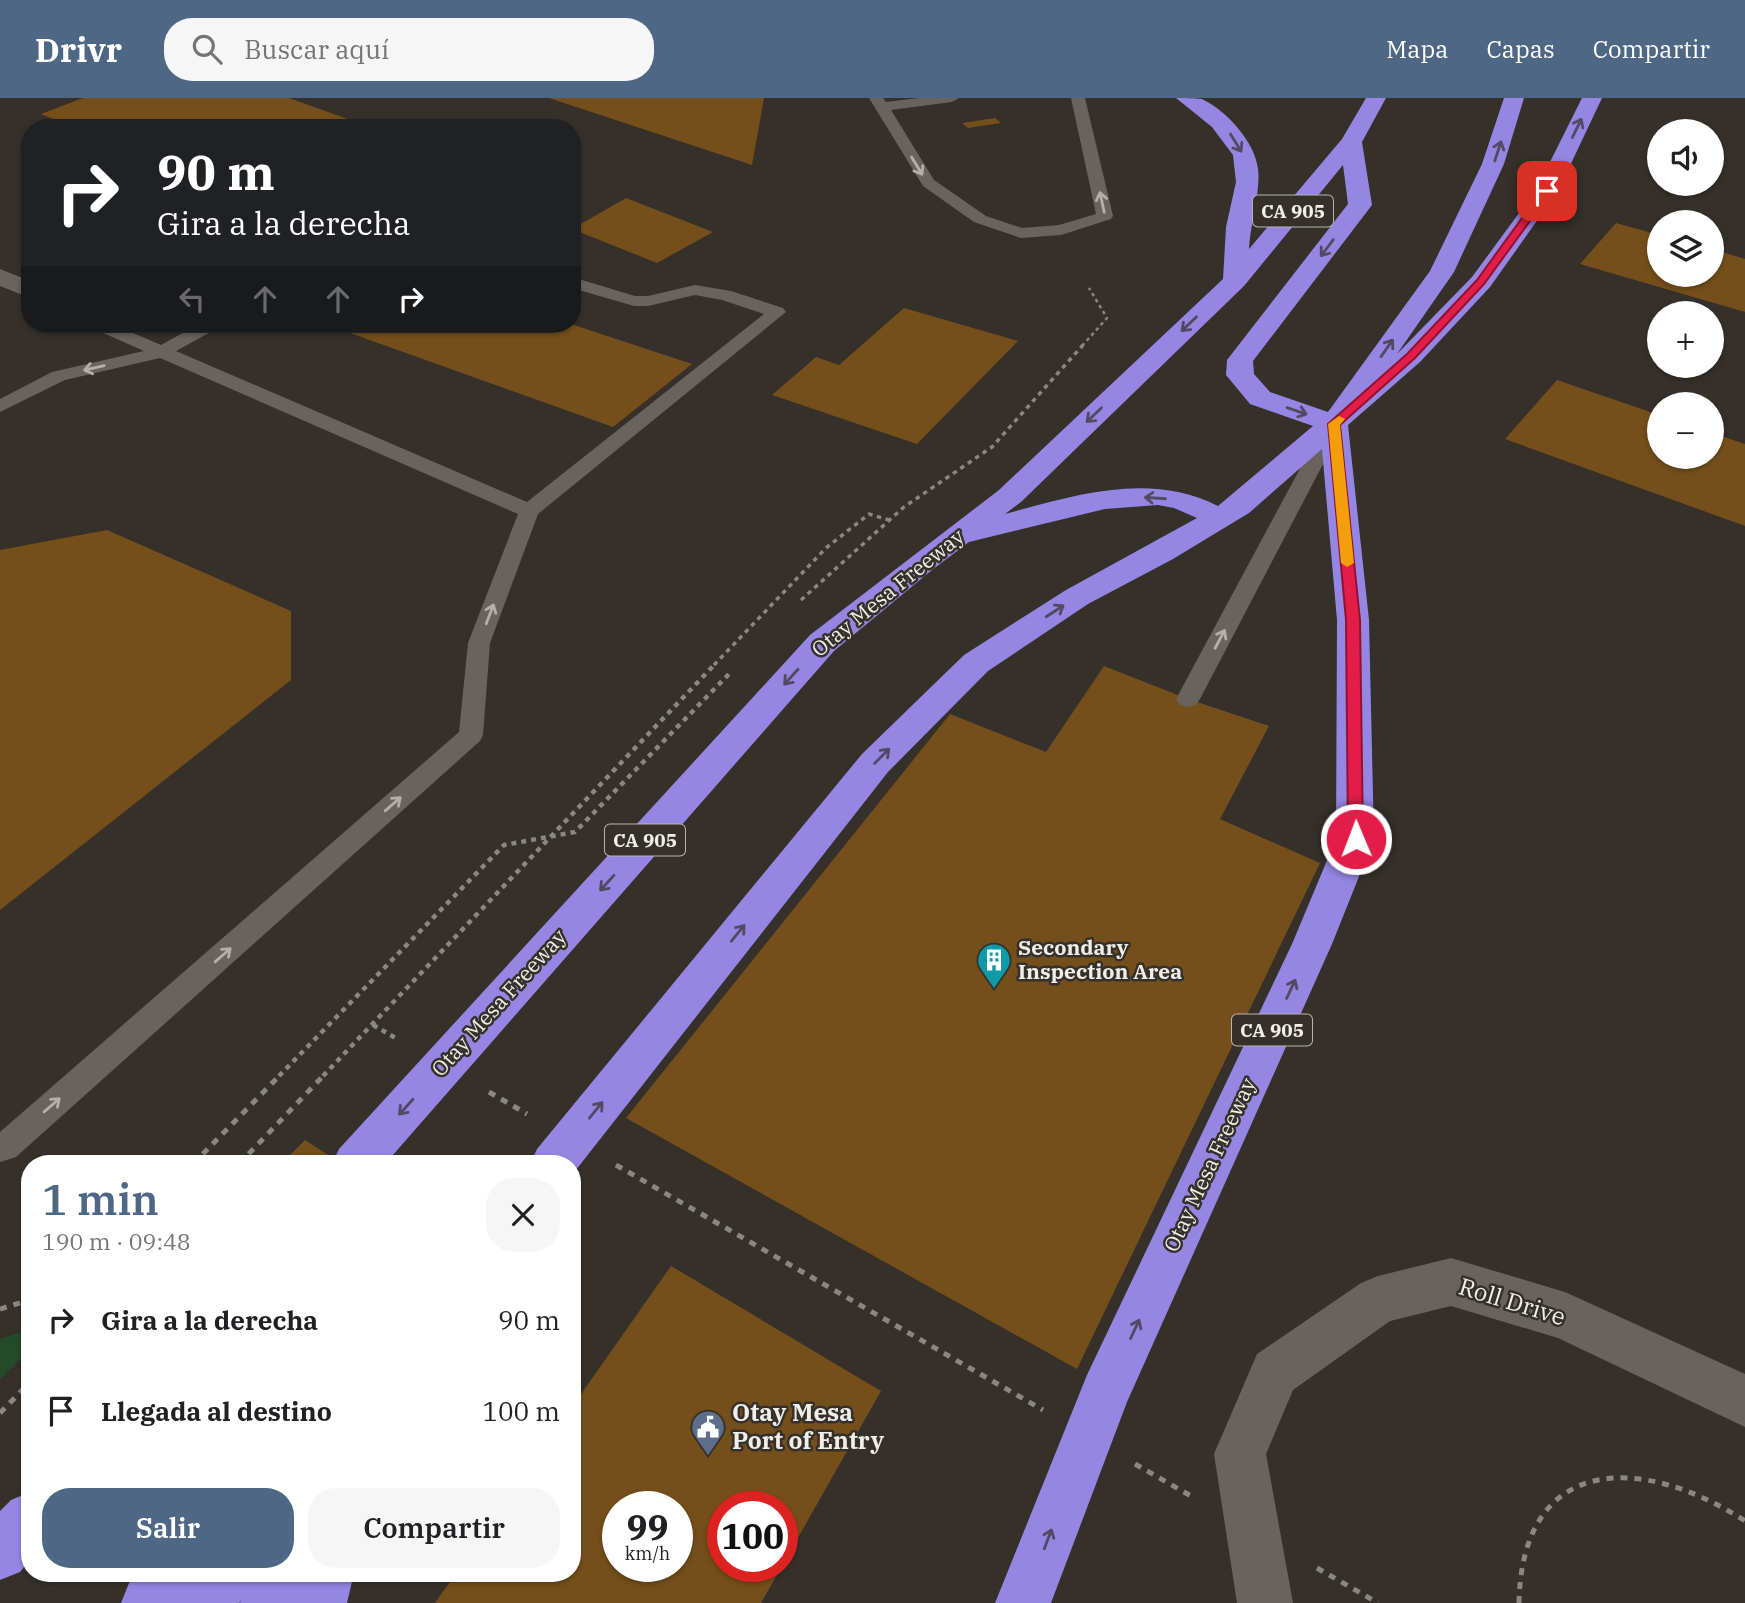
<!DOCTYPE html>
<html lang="es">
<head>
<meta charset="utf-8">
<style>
  body { margin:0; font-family:"IBM Plex Serif",serif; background:#f6f6f6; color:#202124; height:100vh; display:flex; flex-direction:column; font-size:26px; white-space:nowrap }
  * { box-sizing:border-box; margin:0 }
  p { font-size:23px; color:#757577 }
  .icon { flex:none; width:38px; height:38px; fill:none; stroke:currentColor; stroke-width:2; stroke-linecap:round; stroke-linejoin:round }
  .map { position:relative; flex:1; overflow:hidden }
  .details { position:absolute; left:21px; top:1057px; width:560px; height:427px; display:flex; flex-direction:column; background:#fff; border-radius:28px; box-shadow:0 2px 5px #0004 }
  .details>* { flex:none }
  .hud { position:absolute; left:21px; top:21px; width:560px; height:214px; border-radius:28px; box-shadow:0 2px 5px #0004; background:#202124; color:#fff; overflow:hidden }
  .fabs { position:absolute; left:1647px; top:21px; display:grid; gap:14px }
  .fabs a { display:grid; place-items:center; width:77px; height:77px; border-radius:50%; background:#fff; box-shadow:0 2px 5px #0004; font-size:35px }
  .speed { position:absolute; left:602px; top:1393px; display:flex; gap:14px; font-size:35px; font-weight:700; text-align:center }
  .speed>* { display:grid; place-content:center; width:91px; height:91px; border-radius:50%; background:#fff; box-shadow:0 2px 5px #0004; line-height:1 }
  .speed small { font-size:18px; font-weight:400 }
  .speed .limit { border:10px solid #d22; background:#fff; color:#111 }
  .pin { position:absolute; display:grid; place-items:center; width:60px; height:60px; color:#fff; margin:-30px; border-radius:14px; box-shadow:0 4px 10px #0006 }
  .me { position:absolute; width:77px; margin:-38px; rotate:359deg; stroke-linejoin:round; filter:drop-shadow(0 0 5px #0008) }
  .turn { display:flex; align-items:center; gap:24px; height:147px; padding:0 21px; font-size:32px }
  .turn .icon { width:91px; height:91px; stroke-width:2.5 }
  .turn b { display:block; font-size:49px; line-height:60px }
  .lanes { display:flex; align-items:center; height:66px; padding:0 21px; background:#0003; justify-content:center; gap:35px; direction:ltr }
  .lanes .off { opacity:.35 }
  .round { display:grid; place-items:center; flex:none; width:74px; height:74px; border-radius:28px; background:#f6f6f6 }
  .summary { display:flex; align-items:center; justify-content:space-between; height:119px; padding:0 21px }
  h1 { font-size:42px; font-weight:600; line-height:52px; color:#4d6785 }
  .primary-button { display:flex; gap:14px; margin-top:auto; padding:14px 21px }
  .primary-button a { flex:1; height:80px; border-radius:28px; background:#4d6785; color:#fff; font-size:28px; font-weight:600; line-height:80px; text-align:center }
  .primary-button a+a { background:#f6f6f6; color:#202124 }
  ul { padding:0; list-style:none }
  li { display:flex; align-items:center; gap:21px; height:91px; padding:0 21px }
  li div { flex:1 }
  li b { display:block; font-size:26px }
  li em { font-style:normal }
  header { display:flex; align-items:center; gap:42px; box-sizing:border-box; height:98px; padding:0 35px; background:#4d6785; color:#fff }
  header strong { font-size:33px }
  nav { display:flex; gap:38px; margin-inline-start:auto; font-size:24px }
  .search { width:490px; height:63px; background:#f6f6f6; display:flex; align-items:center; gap:18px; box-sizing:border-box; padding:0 24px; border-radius:28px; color:#757577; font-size:26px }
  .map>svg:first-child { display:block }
  .green { fill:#244a28 }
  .building { fill:#744f1b; fill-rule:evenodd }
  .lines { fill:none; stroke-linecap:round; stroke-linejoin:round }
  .path-far3 { stroke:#8a8681; stroke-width:2.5; stroke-dasharray:3.5 3.5; stroke-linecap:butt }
  .path-far2 { stroke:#8a8681; stroke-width:3.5; stroke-dasharray:4.5 4.5; stroke-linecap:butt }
  .path-far1 { stroke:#8a8681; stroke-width:4.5; stroke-dasharray:5 5; stroke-linecap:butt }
  .path { stroke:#8a8681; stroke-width:5; stroke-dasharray:7 7; stroke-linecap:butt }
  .lane { fill:#69635d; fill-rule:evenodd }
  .street { fill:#69635d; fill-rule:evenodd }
  .highway { fill:#9686e3; fill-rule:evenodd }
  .oneway { stroke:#524a62 }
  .oneway2 { stroke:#b4afab }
  .route { fill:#e11d48; stroke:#92132f; stroke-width:2 }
  .slow { fill:#f59e0b }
  .labels { text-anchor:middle; stroke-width:5; stroke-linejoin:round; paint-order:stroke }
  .shield { fill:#35302a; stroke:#b9b5b0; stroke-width:2 }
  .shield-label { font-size:19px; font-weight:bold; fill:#f1eeea }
  .street-label { font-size:21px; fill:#f1eeea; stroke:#35302a }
  .poi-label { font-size:21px; font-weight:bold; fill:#f1eeea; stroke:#35302a; text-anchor:start }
  .near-street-label { font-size:24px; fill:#f1eeea; stroke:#35302a }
  .near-poi-label { font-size:24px; font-weight:bold; fill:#f1eeea; stroke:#35302a; text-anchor:start }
</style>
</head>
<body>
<header>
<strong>Drivr</strong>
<div class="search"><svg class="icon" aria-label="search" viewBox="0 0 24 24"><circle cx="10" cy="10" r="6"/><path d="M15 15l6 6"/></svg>Buscar aquí</div>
<nav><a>Mapa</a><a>Capas</a><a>Compartir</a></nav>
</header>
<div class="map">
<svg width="1745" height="1505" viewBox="0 0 1745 1505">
  <rect width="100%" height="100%" fill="#35302a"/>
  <!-- green -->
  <path class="green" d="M30,1231V1252L0,1281V1241Z"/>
  <!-- building -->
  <path class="building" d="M83,0H289L370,29L75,30L41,16Z
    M549,0H764L752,67Z
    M995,20L1001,25L968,30L962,25Z
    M626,100L713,134L657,165L572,131Z
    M1616,125L1659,137V177H1712V151L1745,161V214L1580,166Z
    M904,210L1018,243L917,346L772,297L816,259L839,267Z
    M325,226H571L692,266L613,329Z
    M1557,282L1659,317V359H1712V335L1745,346V428L1505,341Z
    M107,432L291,513V582L0,812V452Z
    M1104,568L1188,601L1269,628L1220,721L1320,765L1077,1271L626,1020L950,616L1046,654Z
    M305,1042L342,1066H281Z
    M671,1168L881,1293L782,1468V1409H723V1468H782L761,1505H435L456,1475H572V1309ZM618,1409H677V1468H618Z"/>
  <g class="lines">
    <!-- path-far3 -->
    <path class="path-far3" d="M1082,248L1107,220L1089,190"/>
    <!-- path-far2 -->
    <path class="path-far2" d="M801,502L904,409L992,349L1083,247
      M714,567L826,450L869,416L889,422"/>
    <!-- path-far1 -->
    <path class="path-far1" d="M373,927L399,942
      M279,978L504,747L575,734L729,576
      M323,978L716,565"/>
    <!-- path -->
    <path class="path" d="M489,994L527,1016
      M193,1066L281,976
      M239,1066L325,976
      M616,1067L1043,1312
      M0,1211L30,1202
      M0,1315L30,1284
      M1135,1366L1191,1398
      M1317,1470L1378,1505
      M1519,1505C1522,1354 1644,1357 1745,1423"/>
    <!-- lane -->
    <path class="lane" d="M869,0H883L886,4L919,0H959L952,4L891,12L934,82L986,118L1022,130L1059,127L1096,116L1071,0H1085L1113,118L1111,121L1061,137L1021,140L974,124L923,88Z
      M572,179L635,198H648L695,187L731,193L783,210L786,214L538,416L490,545L483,637L480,643L16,1059L0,1064V1034L459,634L468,545L518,416L160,260L65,282L0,314V301L52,274L144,253L92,230L89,226H112L161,247L199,226H221L218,230L176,253L527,404L764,216L722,202L695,197L648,208H634L572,190Z
      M1334,320L1344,326L1200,601L1196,607L1188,609L1180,607L1176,601L1324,326Z"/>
    <!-- street -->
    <path class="street" d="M0,171L30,183V200L0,188Z
      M1451,1160L1565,1194L1745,1276V1329L1558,1240L1451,1208L1390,1223L1293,1292L1266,1356L1293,1505H1237L1214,1356L1257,1256L1361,1185L1378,1178Z"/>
    <!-- highway -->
    <path class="highway" d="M1176,0C1184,0 1195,0 1202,1C1227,13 1255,44 1258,71C1261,92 1250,127 1249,151L1342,41L1366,0H1386L1362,44L1372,107L1253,263L1254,276L1270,294L1328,314L1430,173L1482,66L1504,0H1524L1504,66L1454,174L1397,256L1472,179L1536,92L1582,0H1602L1558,93L1490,189L1420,264L1348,327L1369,522L1374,741L1332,846L1127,1304L1051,1505H995L1087,1277L1292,846L1336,741L1337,522L1322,351L1249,415L1173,461L1088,506L988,573L888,674L572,1077V1066H530L537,1051L862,656L964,557L1066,492L1197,420L1174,410L1158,407L1105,411L969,444L932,472L834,553L385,1066H332L339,1051L810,537L999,392L1223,181L1226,129L1236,84L1233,57L1212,29ZM1343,67L1348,106L1227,262L1226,277L1250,306L1313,328L1218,408C1150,373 1075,397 1005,416L1021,404L1244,188Z
      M30,1394V1462L20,1474L0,1482V1413L11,1402Z
      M140,1475H354L347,1505H240L241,1503L239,1505H121L129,1485Z"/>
  </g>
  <!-- one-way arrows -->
  <defs><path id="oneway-shaft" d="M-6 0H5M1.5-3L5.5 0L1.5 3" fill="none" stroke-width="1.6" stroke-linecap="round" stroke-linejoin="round" transform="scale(1.75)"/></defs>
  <g class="oneway">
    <use href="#oneway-shaft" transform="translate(1577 30) rotate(-64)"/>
    <use href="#oneway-shaft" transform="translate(1236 45) rotate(58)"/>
    <use href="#oneway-shaft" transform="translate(1498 53) rotate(-72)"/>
    <use href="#oneway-shaft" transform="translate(1327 150) rotate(127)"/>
    <use href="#oneway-shaft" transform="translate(1189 226) rotate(136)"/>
    <use href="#oneway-shaft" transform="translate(1387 250) rotate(-55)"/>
    <use href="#oneway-shaft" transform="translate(1297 313) rotate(19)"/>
    <use href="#oneway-shaft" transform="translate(1094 317) rotate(136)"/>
    <use href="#oneway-shaft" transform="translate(1155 400) rotate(-176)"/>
    <use href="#oneway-shaft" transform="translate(1055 513) rotate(-33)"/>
    <use href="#oneway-shaft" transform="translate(791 579) rotate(132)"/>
    <use href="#oneway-shaft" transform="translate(882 658) rotate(-45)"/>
    <use href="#oneway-shaft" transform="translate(607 785) rotate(132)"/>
    <use href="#oneway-shaft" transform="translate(738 835) rotate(-51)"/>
    <use href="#oneway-shaft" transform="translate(1291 891) rotate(-65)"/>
    <use href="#oneway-shaft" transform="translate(406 1009) rotate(132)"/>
    <use href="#oneway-shaft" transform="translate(596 1012) rotate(-51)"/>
    <use href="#oneway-shaft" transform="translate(1135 1231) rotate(-65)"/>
    <use href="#oneway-shaft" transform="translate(1048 1441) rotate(-69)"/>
  </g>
  <g class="oneway2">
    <use href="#oneway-shaft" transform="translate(917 68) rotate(59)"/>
    <use href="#oneway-shaft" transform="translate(1102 104) rotate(-102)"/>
    <use href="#oneway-shaft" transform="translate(94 270) rotate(167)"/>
    <use href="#oneway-shaft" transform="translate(490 516) rotate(-69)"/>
    <use href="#oneway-shaft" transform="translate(1220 541) rotate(-62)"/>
    <use href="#oneway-shaft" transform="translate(393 706) rotate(-41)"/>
    <use href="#oneway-shaft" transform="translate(223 857) rotate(-41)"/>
    <use href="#oneway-shaft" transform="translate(52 1007) rotate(-41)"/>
  </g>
  <!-- route -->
  <path class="route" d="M1543,91L1552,93L1484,186L1415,260L1340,327L1360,522L1363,741L1356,747L1348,741L1346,522L1328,326L1407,256L1477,182Z"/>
  <!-- slow -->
  <path class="slow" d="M1339,318L1345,321L1340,327L1354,465L1347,469L1341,465L1328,326Z"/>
  <!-- icons -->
  <defs>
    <g id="building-pin" transform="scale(1.75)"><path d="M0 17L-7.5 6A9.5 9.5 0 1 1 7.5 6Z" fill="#0f9aa8" stroke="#35302a"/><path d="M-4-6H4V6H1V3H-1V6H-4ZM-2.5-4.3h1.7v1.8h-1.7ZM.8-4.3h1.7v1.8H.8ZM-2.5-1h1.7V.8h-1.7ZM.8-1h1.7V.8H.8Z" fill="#fff"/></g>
    <g id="civic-pin" transform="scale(1.75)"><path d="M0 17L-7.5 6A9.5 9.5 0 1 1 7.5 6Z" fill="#5c6f8a" stroke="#35302a"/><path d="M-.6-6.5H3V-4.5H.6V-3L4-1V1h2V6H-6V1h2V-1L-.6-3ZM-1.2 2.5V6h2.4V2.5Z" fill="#fff"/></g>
  </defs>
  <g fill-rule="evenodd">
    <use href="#building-pin" x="994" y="862"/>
    <use href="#civic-pin" x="708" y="1329"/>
  </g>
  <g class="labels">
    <!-- shield labels -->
    <g class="shield">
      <rect x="1253" y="97.5" width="80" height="31" rx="5"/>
      <rect x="605" y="726.5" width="80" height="31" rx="5"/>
      <rect x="1232" y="916.5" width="80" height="31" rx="5"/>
    </g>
    <g class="shield-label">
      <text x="1293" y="120">CA 905</text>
      <text x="645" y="749">CA 905</text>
      <text x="1272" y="939">CA 905</text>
    </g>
    <!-- street labels -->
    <g class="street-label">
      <text transform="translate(888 495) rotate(-39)" y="7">Otay Mesa Freeway</text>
      <text transform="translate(499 905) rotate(-48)" y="7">Otay Mesa Freeway</text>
      <text transform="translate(1210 1067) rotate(-65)" y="7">Otay Mesa Freeway</text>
    </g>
    <!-- poi labels -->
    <g class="poi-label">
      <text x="1018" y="857">Secondary<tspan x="1018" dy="24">Inspection Area</tspan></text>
    </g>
    <!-- near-street labels -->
    <g class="near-street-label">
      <text transform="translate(1512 1204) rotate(17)" y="8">Roll Drive</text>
    </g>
    <!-- near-poi labels -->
    <g class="near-poi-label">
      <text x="732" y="1323">Otay Mesa<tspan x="732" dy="28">Port of Entry</tspan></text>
    </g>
  </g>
</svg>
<div class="fabs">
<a><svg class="icon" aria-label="sound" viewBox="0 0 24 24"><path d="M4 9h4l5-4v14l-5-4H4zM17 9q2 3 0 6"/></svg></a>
<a><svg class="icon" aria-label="layers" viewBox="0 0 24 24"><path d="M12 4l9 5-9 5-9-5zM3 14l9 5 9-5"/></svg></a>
<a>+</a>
<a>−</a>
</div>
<div class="speed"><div>99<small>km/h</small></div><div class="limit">100</div></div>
<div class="pin" style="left:1547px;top:93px;background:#d93025"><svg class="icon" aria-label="arrive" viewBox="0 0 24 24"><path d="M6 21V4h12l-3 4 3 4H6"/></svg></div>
<svg class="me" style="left:1356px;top:741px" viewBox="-20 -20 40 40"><circle r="17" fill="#e11d48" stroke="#fff" stroke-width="3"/><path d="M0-11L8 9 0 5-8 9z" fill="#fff"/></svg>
<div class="hud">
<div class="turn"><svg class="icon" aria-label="right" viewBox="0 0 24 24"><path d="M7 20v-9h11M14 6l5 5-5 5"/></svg><div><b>90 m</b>Gira a la derecha</div></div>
<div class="lanes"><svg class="icon off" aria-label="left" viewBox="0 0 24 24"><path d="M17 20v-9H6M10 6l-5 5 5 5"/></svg><svg class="icon off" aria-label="ahead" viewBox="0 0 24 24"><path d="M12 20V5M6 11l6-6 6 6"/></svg><svg class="icon off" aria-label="ahead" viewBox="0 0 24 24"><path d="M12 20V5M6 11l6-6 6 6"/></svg><svg class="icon" aria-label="right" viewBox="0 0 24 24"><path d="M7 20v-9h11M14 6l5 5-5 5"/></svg></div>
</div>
<section class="details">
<div class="summary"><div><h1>1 min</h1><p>190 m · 09:48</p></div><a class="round"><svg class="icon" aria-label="close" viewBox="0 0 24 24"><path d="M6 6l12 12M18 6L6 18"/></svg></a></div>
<ul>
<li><svg class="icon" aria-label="right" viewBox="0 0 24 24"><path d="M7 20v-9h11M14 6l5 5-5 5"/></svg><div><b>Gira a la derecha</b></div><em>90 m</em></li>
<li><svg class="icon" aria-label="arrive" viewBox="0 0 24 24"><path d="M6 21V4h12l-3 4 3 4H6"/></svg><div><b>Llegada al destino</b></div><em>100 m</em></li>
</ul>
<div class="primary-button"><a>Salir</a><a>Compartir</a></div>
</section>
</div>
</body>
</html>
